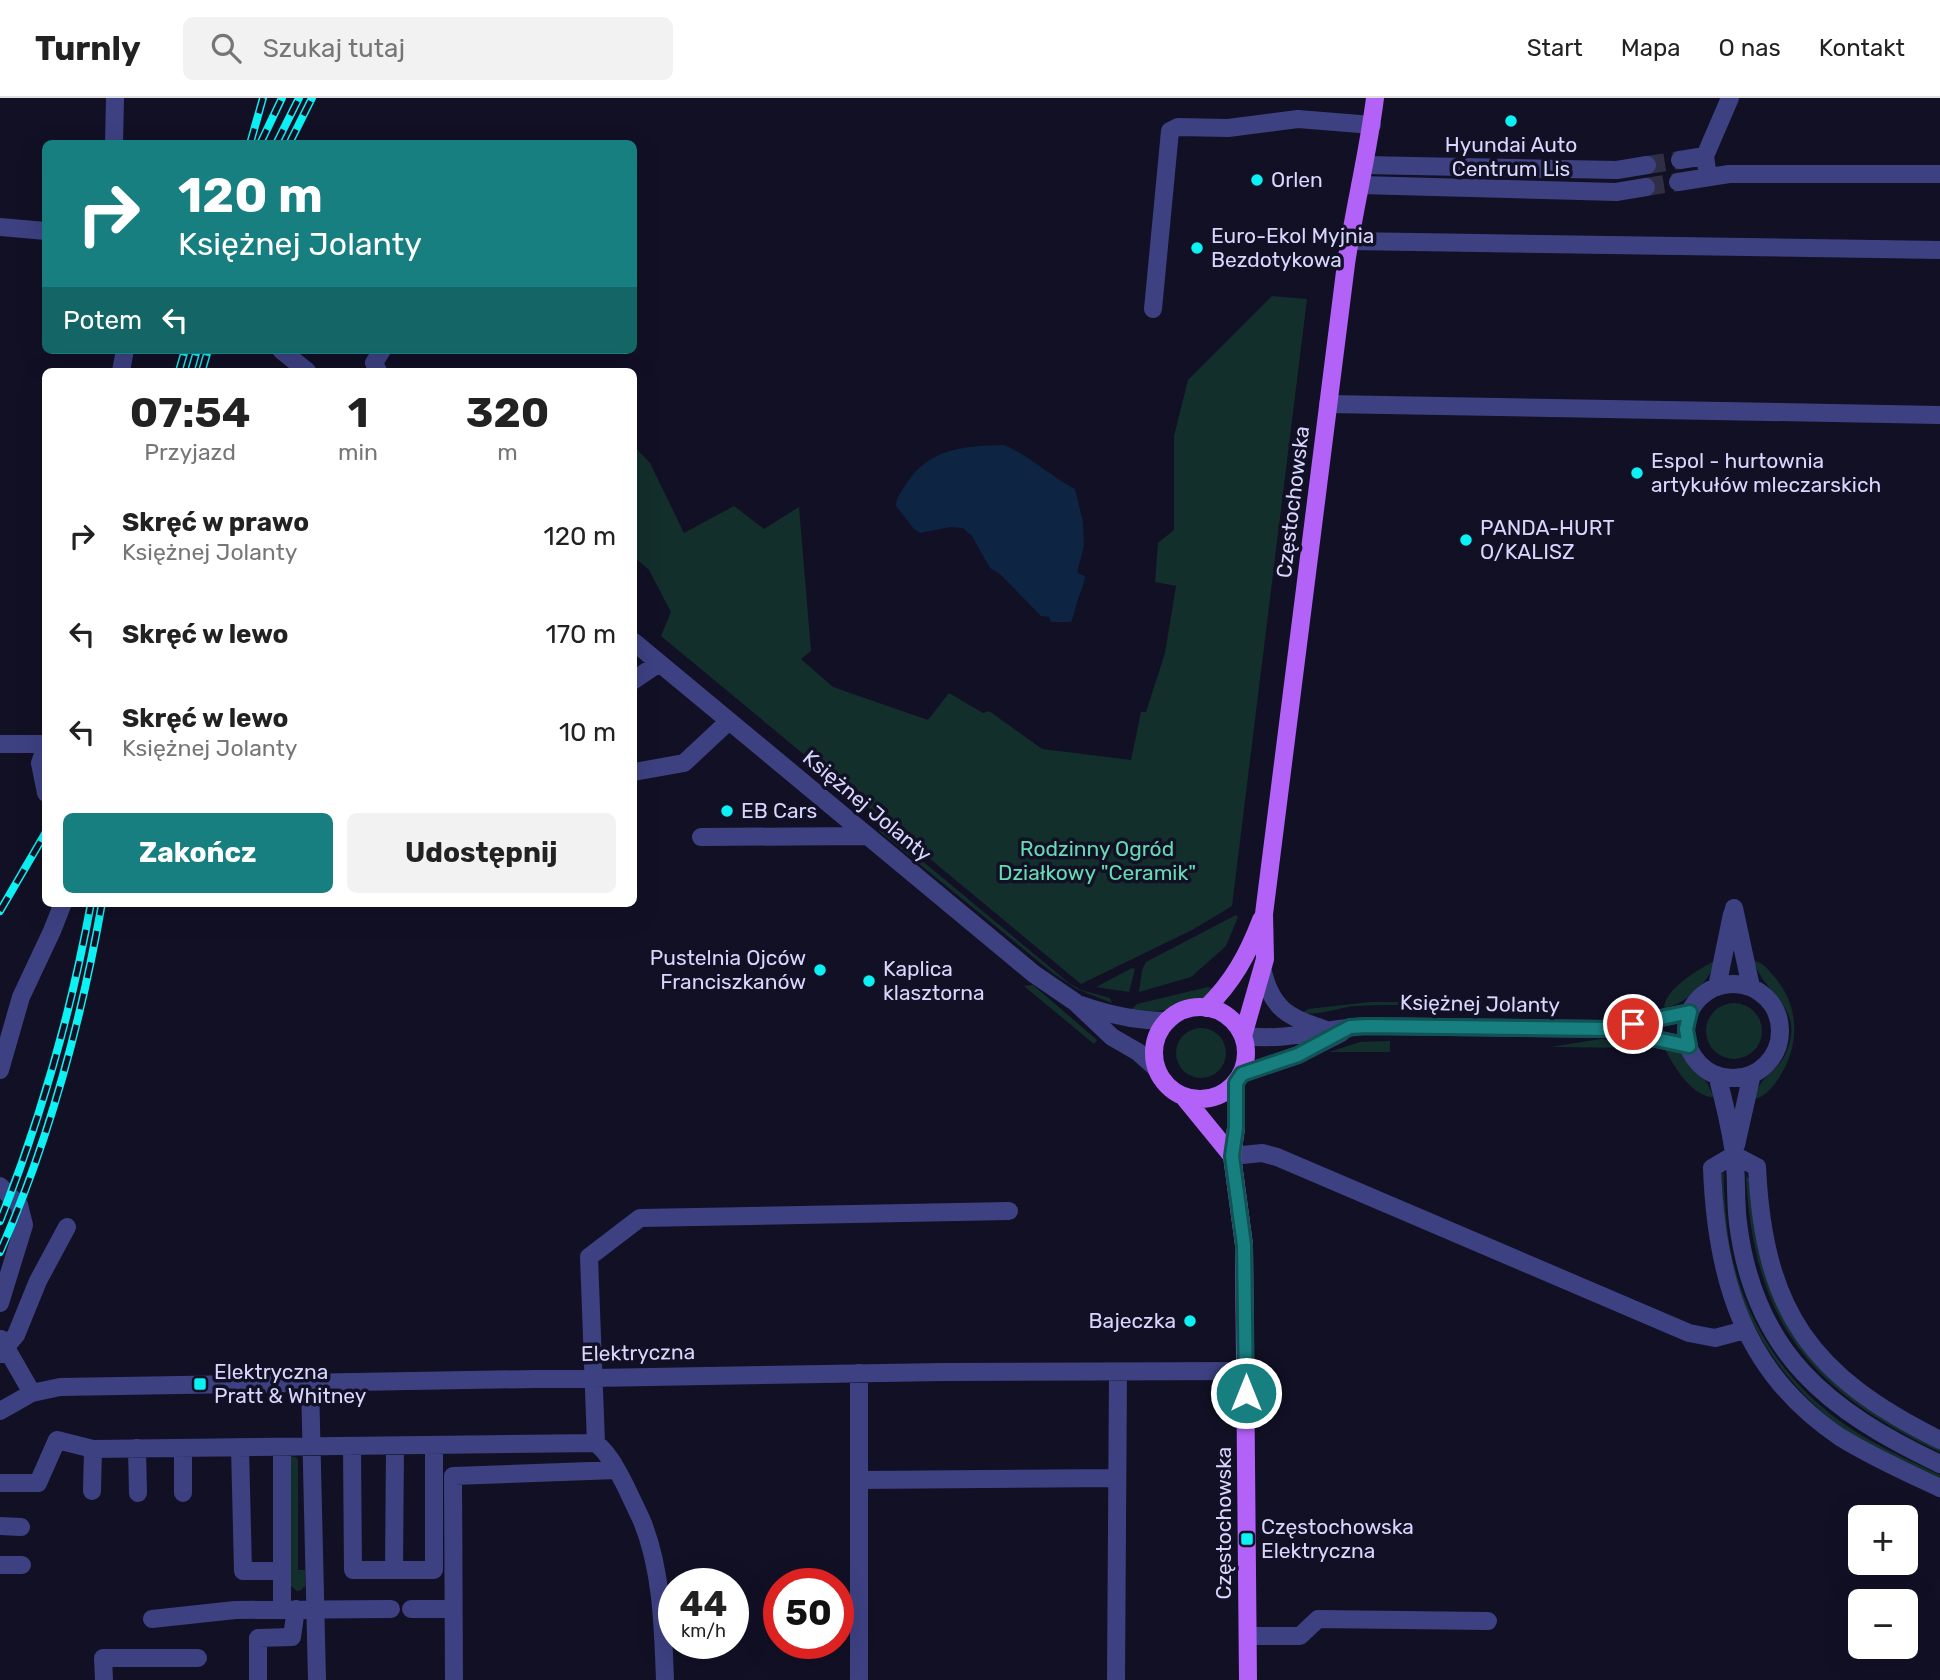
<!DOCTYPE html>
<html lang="pl">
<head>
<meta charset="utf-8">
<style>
  body { margin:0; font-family:Rubik,sans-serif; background:#f2f2f2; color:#222; height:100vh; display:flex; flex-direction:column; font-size:26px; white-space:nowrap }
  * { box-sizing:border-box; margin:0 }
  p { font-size:23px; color:#767676 }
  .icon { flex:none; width:38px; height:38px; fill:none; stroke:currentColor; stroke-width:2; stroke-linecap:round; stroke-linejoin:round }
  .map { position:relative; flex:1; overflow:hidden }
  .details { position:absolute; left:42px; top:270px; width:595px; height:539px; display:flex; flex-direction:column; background:#fff; border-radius:10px; box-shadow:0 7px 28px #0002 }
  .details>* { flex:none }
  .banner { position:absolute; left:42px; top:42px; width:595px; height:214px; border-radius:10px; box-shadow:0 7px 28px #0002; background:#187f80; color:#fff; overflow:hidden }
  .tools { position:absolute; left:1848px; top:1407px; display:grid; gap:14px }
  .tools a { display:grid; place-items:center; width:70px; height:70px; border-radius:10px; background:#fff; box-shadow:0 7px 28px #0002; font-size:35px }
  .speed { position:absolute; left:658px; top:1470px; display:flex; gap:14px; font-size:35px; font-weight:700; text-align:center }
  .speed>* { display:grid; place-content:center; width:91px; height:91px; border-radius:50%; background:#fff; box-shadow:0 7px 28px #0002; line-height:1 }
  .speed small { font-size:18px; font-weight:400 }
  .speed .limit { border:10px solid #d22; background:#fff; color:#111 }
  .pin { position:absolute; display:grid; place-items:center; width:60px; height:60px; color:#fff; margin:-30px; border:4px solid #fff; border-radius:50%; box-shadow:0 2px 7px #0007 }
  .me { position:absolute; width:77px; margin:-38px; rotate:0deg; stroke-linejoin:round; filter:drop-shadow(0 0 5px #0008) }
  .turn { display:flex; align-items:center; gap:24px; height:147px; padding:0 21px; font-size:32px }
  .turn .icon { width:91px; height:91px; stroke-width:2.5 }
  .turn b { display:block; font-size:49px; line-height:60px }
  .then { display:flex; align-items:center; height:66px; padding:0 21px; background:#0003; gap:14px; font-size:26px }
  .eta { display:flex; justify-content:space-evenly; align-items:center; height:119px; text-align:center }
  .eta b { font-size:42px; font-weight:700; line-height:49px }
  .action { display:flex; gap:14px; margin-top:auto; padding:14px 21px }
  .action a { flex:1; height:80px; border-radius:10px; background:#187f80; color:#fff; font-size:28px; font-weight:700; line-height:80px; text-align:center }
  .action a+a { background:#f2f2f2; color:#222 }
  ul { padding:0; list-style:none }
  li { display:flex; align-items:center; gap:21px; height:98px; padding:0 21px }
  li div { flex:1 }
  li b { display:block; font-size:26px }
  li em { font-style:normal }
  header { display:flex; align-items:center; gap:42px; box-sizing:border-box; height:98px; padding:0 35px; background:#fff; border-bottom:2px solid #e0e0e0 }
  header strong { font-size:33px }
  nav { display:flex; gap:38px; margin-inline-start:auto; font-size:24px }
  .search { width:490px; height:63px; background:#f2f2f2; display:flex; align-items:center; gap:18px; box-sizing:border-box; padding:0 24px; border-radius:10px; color:#767676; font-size:26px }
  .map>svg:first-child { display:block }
  .green { fill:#132f2b }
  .water { fill:#0d2442 }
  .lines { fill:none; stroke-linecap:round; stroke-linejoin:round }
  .minor-tunnel { stroke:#302e45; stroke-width:18; stroke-dasharray:18 9; stroke-linecap:butt }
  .minor { stroke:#3d4182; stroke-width:18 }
  .major { stroke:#b362f8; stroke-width:18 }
  .rail-casing { stroke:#0bf1f4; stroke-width:8 }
  .rail { stroke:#121025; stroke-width:5; stroke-dasharray:16; stroke-linecap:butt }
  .route-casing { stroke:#105353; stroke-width:18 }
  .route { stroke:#187f80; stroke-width:12 }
  .poi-dot { fill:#0bf1f4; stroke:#121025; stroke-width:2.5 }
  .labels { text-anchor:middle; stroke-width:7; stroke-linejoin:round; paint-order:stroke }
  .poi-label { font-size:21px; fill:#d7d6fd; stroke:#121025; text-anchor:start }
  .street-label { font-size:21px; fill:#d7d6fd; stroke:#121025 }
  .park-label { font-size:21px; fill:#65dab3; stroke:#121025 }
</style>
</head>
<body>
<header>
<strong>Turnly</strong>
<div class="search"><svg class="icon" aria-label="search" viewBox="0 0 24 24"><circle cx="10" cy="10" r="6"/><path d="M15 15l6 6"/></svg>Szukaj tutaj</div>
<nav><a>Start</a><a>Mapa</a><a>O nas</a><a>Kontakt</a></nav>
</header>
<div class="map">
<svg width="1940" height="1582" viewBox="0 0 1940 1582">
  <rect width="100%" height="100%" fill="#121025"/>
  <!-- green -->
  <path class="green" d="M1272,198L1307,201L1232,808L1192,832L1081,886L661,538L671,514L649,472L634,459V348L650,365L684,435L734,408L764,431L799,409L811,553L801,561L833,589L928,622L949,595L983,615L989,613L1042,651L1131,662L1141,614H1146L1165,555L1176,488L1155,484L1158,445L1174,432V338L1188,282Z
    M878,726L1069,885L1081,892L1110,900L1112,905L1077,891L1054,876L879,733Z
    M1236,817L1238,819L1226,848L1191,879L1139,894L1142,872L1146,864Z
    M1716,862C1709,884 1687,906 1664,910C1665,890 1700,871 1716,862Z
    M1754,863C1762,864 1766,869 1771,875C1800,905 1801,946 1779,980C1773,989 1766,998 1755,1001C1759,977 1775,977 1785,957C1808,909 1763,897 1754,863Z
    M1132,870L1135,871L1129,894L1096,889Z
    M1033,887L1097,942L1094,946L1024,888Z
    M1208,889L1216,892C1191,912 1162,915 1131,912L1137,906Z
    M1370,904H1464L1467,908C1430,908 1393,906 1357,908C1339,909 1320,918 1302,915L1308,911Z
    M1706 933a28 28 0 1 1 56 0a28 28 0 1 1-56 0Z
    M1176 955a25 25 0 1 1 50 0a25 25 0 1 1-50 0Z
    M1601,941L1648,947L1644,950L1550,949Z
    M1390,943V954H1329L1360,944Z
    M1665,951L1681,955L1707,985L1714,999C1692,999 1674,969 1665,951Z
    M1724,1075C1723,1087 1725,1103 1726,1117C1731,1197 1772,1273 1837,1321C1869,1345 1905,1360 1940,1377V1381C1913,1368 1884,1356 1858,1340C1788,1297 1738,1222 1725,1141C1722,1120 1723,1098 1721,1076Z
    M1746,1078L1749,1081C1758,1224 1813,1290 1940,1351V1354C1809,1292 1754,1224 1746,1078Z
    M291,1358L296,1359L298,1362V1472H305V1488L301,1492L297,1493L291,1488L289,1476V1362Z"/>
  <!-- water -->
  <path class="water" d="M1004,347C1030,358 1050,378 1075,391L1083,424L1084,448L1077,475L1085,478C1084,488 1081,492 1078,501C1075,509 1075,516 1071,524H1051L1049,519L1041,518L1000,476L990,470L972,438L963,430L950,429L920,435L914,431L896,408C896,400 901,394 905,388C928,350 963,348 1004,347Z"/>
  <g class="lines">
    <!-- minor-tunnel -->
    <path class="minor-tunnel" d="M1647,67L1680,62
      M1646,89L1678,84"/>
    <!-- minor -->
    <path class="minor" d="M114,46L115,0
      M1680,62L1705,58
      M1364,67L1617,72L1647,67
      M1708,79L1705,58L1730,0
      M1678,84L1729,76H1940
      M1360,87L1616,94L1646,89
      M0,129L46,133
      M1349,143L1940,152
      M1153,211L1170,33L1178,29L1228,30L1298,21L1372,27
      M281,252L307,273
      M121,273L125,252
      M378,273L374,265L382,252
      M1328,306L1940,317
      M634,544L1034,876L1075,904L1112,939L1138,954L1157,971
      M634,582L659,565
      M0,646H46
      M46,648L40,665L46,695
      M634,674L684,665L729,623
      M701,739L867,738
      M1734,810L1751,889
      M1263,874C1272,911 1289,920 1324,931
      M1686 933a47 47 0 1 1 94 0a47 47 0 1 1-94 0Z
      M1717,889L1732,816
      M1081,907C1109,917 1138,923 1168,923
      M1616,929L1690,914
      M1243,938C1288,943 1323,931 1366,928L1609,931L1689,948
      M0,972L21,899L52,833L63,805
      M1242,976L1298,957L1341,935
      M1717,977C1724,1003 1730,1029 1734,1055C1737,1078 1735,1102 1738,1125C1754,1255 1828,1313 1940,1366
      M1736,1047L1752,976
      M1734,1057L1712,1070C1716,1180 1743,1274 1840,1339C1872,1359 1906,1374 1940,1390
      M1734,1057L1757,1069C1764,1214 1811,1278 1940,1342
      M1232,1058L1262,1055L1277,1059L1689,1235L1715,1240L1745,1232
      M0,1088L19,1107L24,1127L0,1205
      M1,1241L32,1295
      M0,1256L16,1237L38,1183L67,1129
      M859,1275V1582
      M310,1284L317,1582
      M0,1313L32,1295L60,1289L943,1274L1246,1273
      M596,1345L589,1159L640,1120L1009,1113
      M240,1349L243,1473H282
      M282,1349V1511
      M352,1349L353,1472H434V1347
      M137,1350L138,1395
      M183,1350V1395
      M859,1382L1117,1380
      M0,1385H38L57,1342L93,1351L596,1345C611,1358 617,1372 626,1389C631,1400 637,1412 642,1423C662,1472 663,1530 665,1582
      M92,1393L93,1351
      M0,1428L21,1429
      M0,1467H22
      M394,1472L395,1348
      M411,1511H453
      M152,1521L235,1512L391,1511
      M1248,1538H1300L1318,1521L1488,1523
      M104,1582L103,1560H198
      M258,1582V1540L292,1539L296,1511
      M454,1582L453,1378L617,1372
      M1116,1582L1118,1275"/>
    <!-- major -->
    <path class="major" d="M1154 955a46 46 0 1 1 92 0a46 46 0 1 1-92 0Z
      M1206,910C1233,884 1248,856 1261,822
      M1243,938L1265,861L1264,816L1346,166C1354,111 1368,56 1375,0
      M1236,985V1030L1232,1058L1244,1147L1248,1582
      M1183,998L1232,1058"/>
    <!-- rail casing -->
    <g class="rail-casing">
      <path id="rail" d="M250,46L263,0
        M260,46L282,0
        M276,46L299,0
        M289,46L312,0
        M179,273L185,252
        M191,273L197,252
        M202,273L208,252
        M0,813L46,734
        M0,1123C41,1020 71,915 91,805
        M0,1154C49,1043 81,924 102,805"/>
    </g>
    <!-- rail -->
    <use href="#rail" class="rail"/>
  </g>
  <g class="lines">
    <!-- route casing -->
    <g class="route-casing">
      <path id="route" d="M1246,1295L1244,1147L1232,1058L1236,1030V985L1242,976L1298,957L1350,929L1367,928L1609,931L1689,948L1686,931L1690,914L1633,926"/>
    </g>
    <!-- route -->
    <use href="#route" class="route"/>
  </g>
  <!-- markers -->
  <g class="poi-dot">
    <circle cx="1511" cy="23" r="7"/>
    <circle cx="1257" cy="82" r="7"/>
    <circle cx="1197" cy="150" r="7"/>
    <circle cx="1637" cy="375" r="7"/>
    <circle cx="1466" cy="442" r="7"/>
    <circle cx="727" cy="713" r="7"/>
    <circle cx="820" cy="872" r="7"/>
    <circle cx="869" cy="883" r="7"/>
    <circle cx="1190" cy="1223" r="7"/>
    <rect x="193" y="1279" width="14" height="14" rx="3.5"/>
    <rect x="1240" y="1434" width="14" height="14" rx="3.5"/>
  </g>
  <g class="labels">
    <!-- poi labels -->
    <g class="poi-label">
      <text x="1511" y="54" text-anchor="middle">Hyundai Auto<tspan x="1511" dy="24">Centrum Lis</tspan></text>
      <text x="1271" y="89">Orlen</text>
      <text x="1211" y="145">Euro-Ekol Myjnia<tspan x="1211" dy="24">Bezdotykowa</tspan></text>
      <text x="1651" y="370">Espol - hurtownia<tspan x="1651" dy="24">artykułów mleczarskich</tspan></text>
      <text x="1480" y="437">PANDA-HURT<tspan x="1480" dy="24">O/KALISZ</tspan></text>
      <text x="741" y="720">EB Cars</text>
      <text x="806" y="867" text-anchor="end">Pustelnia Ojców<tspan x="806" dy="24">Franciszkanów</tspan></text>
      <text x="883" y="878">Kaplica<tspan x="883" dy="24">klasztorna</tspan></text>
      <text x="1176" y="1230" text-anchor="end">Bajeczka</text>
      <text x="214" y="1281">Elektryczna<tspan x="214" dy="24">Pratt &amp; Whitney</tspan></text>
      <text x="1261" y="1436">Częstochowska<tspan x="1261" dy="24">Elektryczna</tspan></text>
    </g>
    <!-- street labels -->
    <g class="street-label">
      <text transform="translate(1293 404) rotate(-83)" y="7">Częstochowska</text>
      <text transform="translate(867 708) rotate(40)" y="7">Księżnej Jolanty</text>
      <text transform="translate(1480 906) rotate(1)" y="7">Księżnej Jolanty</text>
      <text transform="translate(638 1255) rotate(-1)" y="7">Elektryczna</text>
      <text transform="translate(1224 1425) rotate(-90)" y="7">Częstochowska</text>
    </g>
    <!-- park labels -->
    <g class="park-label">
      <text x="1097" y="758">Rodzinny Ogród<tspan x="1097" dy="24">Działkowy "Ceramik"</tspan></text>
    </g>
  </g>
</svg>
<div class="tools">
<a>+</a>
<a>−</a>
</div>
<div class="speed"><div>44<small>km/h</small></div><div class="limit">50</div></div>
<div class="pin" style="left:1633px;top:926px;background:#d93025"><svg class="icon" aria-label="arrive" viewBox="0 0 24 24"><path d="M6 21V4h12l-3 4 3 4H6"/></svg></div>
<svg class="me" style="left:1246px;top:1295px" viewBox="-20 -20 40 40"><circle r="17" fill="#187f80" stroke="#fff" stroke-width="3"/><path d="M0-11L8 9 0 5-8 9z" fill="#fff"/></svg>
<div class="banner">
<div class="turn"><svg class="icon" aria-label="right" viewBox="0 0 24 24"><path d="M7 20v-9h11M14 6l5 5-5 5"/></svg><div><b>120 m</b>Księżnej Jolanty</div></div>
<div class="then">Potem<svg class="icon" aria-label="left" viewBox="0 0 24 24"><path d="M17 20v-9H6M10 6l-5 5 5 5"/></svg></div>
</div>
<section class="details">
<div class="eta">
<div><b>07:54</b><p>Przyjazd</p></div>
<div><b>1</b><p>min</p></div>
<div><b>320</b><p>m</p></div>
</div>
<ul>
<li><svg class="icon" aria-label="right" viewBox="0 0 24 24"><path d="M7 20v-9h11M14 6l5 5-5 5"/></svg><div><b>Skręć w prawo</b><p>Księżnej Jolanty</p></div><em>120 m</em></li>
<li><svg class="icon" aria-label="left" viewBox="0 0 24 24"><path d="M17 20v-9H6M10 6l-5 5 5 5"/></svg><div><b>Skręć w lewo</b></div><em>170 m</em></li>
<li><svg class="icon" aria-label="left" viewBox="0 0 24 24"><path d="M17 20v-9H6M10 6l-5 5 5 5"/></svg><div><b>Skręć w lewo</b><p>Księżnej Jolanty</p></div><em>10 m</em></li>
</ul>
<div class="action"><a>Zakończ</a><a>Udostępnij</a></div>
</section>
</div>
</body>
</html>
